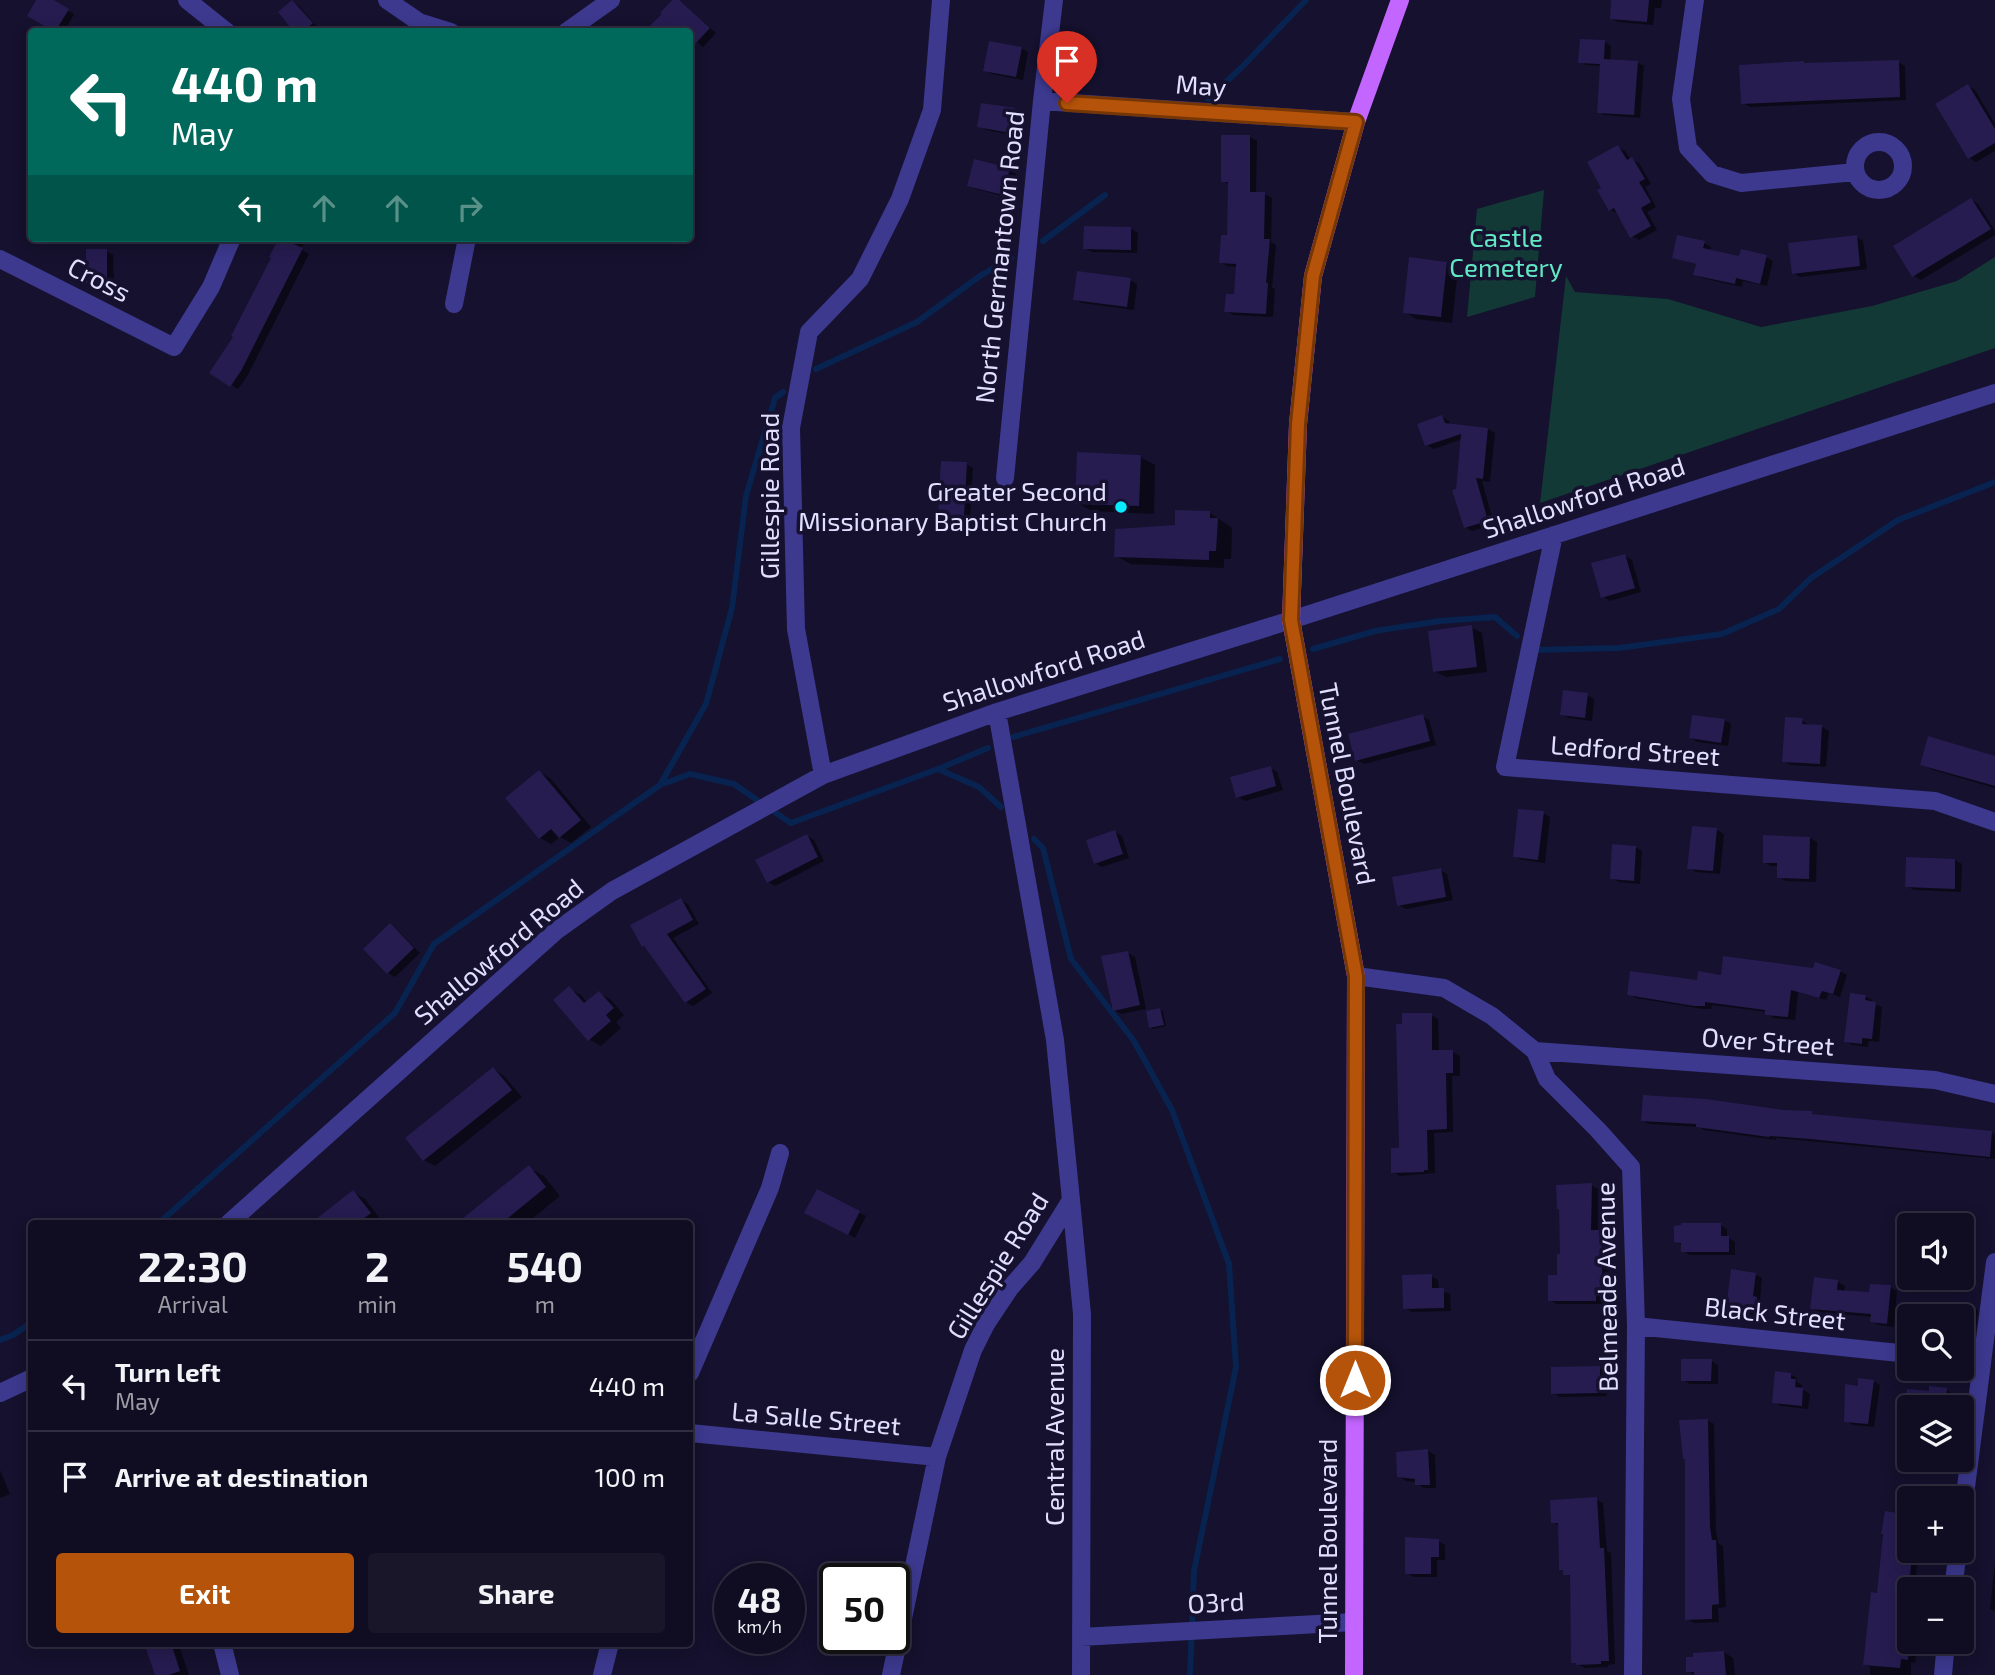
<!DOCTYPE html>
<html lang="en">
<head>
<meta charset="utf-8">
<style>
  body { margin:0; font-family:"Exo 2",sans-serif; background:#19162a; color:#f1f3f6; height:100vh; display:flex; flex-direction:column; font-size:26px; white-space:nowrap }
  * { box-sizing:border-box; margin:0 }
  p { font-size:23px; color:#9c9ca5 }
  .icon { flex:none; width:38px; height:38px; fill:none; stroke:currentColor; stroke-width:2; stroke-linecap:round; stroke-linejoin:round }
  .map { position:relative; flex:1; overflow:hidden }
  .details { position:absolute; left:28px; top:1220px; width:665px; height:427px; display:flex; flex-direction:column; background:#100d22; border-radius:7px; box-shadow:0 4px 18px #0003,0 0 0 2px #302d40 }
  .details>* { flex:none }
  .top-card { position:absolute; left:28px; top:28px; width:665px; height:214px; border-radius:7px; box-shadow:0 4px 18px #0003,0 0 0 2px #302d40; background:#00695c; color:#fff; overflow:hidden }
  .tools { position:absolute; left:1897px; top:1213px; display:grid; gap:14px }
  .tools a { display:grid; place-items:center; width:77px; height:77px; border-radius:7px; background:#100d22; box-shadow:0 4px 18px #0003,0 0 0 2px #302d40; font-size:35px }
  .speed { position:absolute; left:714px; top:1563px; display:flex; gap:14px; font-size:35px; font-weight:700; text-align:center }
  .speed>* { display:grid; place-content:center; width:91px; height:91px; border-radius:50%; background:#100d22; box-shadow:0 4px 18px #0003,0 0 0 2px #302d40; line-height:1 }
  .speed small { font-size:18px; font-weight:400 }
  .speed .limit { border:4px solid #111; border-radius:10px; background:#fff; color:#111 }
  .pin { position:absolute; display:grid; place-items:center; width:60px; height:60px; color:#fff; margin:-72px -30px; border-radius:50% 50% 50% 0; rotate:-45deg; box-shadow:0 0 7px #0007 }
  .pin .icon { rotate:45deg }
  .me { position:absolute; width:77px; margin:-38px; rotate:0deg; stroke-linejoin:round; filter:drop-shadow(0 0 5px #0008) }
  .turn { display:flex; align-items:center; gap:24px; height:147px; padding:0 28px; font-size:32px }
  .turn .icon { width:91px; height:91px; stroke-width:2.5 }
  .turn b { display:block; font-size:49px; line-height:60px }
  .lanes { display:flex; align-items:center; height:66px; padding:0 28px; background:#0003; justify-content:center; gap:35px; direction:ltr }
  .lanes .off { opacity:.35 }
  .eta { display:flex; justify-content:space-evenly; align-items:center; height:119px; text-align:center }
  .eta b { font-size:42px; font-weight:700; line-height:49px }
  .cta { display:flex; gap:14px; margin-top:auto; padding:14px 28px }
  .cta a { flex:1; height:80px; border-radius:7px; background:#b45309; color:#fff; font-size:28px; font-weight:700; line-height:80px; text-align:center }
  .cta a+a { background:#19162a; color:#f1f3f6 }
  ul { padding:0; list-style:none }
  li { display:flex; align-items:center; gap:21px; height:91px; padding:0 28px; border-top:2px solid #302d40 }
  li div { flex:1 }
  li b { display:block; font-size:26px }
  li em { font-style:normal }
  .map>svg:first-child { display:block }
  .green { fill:#133937 }
  .shadow { fill:#0007 }
  .lines { fill:none; stroke-linecap:round; stroke-linejoin:round }
  .stream { stroke:#08234f; stroke-width:6 }
  .building { fill:#261c50 }
  .minor { stroke:#3c398f; stroke-width:18 }
  .major { stroke:#c365ff; stroke-width:18 }
  .route-casing { stroke:#753606; stroke-width:18 }
  .route { stroke:#b45309; stroke-width:12 }
  .poi-dot { fill:#0aeaff; stroke:#15112e; stroke-width:2.5 }
  .labels { text-anchor:middle; stroke-width:7; stroke-linejoin:round; paint-order:stroke }
  .street-label { font-size:26px; fill:#e1deff; stroke:#15112e }
  .park-label { font-size:26px; fill:#62e7c4; stroke:#15112e }
  .poi-label { font-size:26px; fill:#e1deff; stroke:#15112e; text-anchor:end }
</style>
</head>
<body>
<div class="map">
<svg width="1995" height="1675" viewBox="0 0 1995 1675">
  <rect width="100%" height="100%" fill="#15112e"/>
  <!-- green -->
  <path class="green" d="M1544,190L1535,297L1467,317L1477,209Z
    M1995,257V348L1540,503L1566,276L1575,292L1668,299L1761,327L1872,306L1957,281Z"/>
  <!-- shadow -->
  <path class="shadow" d="M38,0H51L74,14L64,32H57L29,15Z
    M674,0L682,3L716,33L703,47L690,36V32Z
    M1613,0H1662L1661,8H1655L1653,25L1618,22L1611,18Z
    M292,2L299,6L318,28L314,32H297Z
    M1581,41L1605,42L1611,46L1610,61L1638,63L1644,66L1640,118L1604,115L1599,112L1602,66L1586,65L1580,62Z
    M1021,48L1028,52L1023,80L992,74L985,70Z
    M1898,62L1905,66L1906,100L1750,107L1743,103L1804,63L1807,65Z
    M1968,86L1975,90L1995,124V151L1976,162L1969,158Z
    M1014,110L1021,114L1017,136L986,130L979,126Z
    M1250,137L1257,141L1256,193L1265,194L1272,198L1271,242L1276,245L1272,288L1275,289L1273,317L1233,315L1226,311L1236,296L1238,267L1227,266L1220,262L1229,237L1230,185L1223,181Z
    M1618,147L1625,151L1631,160L1639,163L1651,184L1645,187L1656,207L1647,212L1657,230L1639,240L1632,236L1619,213L1610,210Z
    M1009,170L1016,174L1010,198L976,189L969,185Z
    M1971,200L1978,204L1995,231V235L1921,280L1914,276L1895,246Z
    M1131,229L1138,233L1137,253L1092,252L1085,248Z
    M1856,237L1863,241L1867,269L1800,277L1793,273Z
    M128,238H152L136,243Z
    M281,238H307L301,249L309,254L248,375L238,389L231,385L235,336L273,258L271,256Z
    M1704,243L1711,247L1710,251L1740,258L1766,257L1773,261L1767,286L1743,281L1742,287L1702,278L1695,274L1697,265L1674,257Z
    M106,251L113,255L114,286H95L88,282Z
    M1410,259L1447,263L1458,270L1452,323L1416,319L1405,312Z
    M1130,280L1137,284L1134,310L1082,303L1075,299Z
    M1442,417L1449,421L1450,426L1488,429L1495,433L1490,482L1482,481L1494,524L1472,531L1465,527L1457,490L1462,439L1434,449L1427,445Z
    M1140,457L1155,465L1154,514L1092,511L1077,503Z
    M966,464L973,468L970,520L947,519L940,515Z
    M1210,513L1232,528L1231,559H1224V568L1131,564L1116,556Z
    M1625,556L1632,560L1641,592L1610,601L1602,596Z
    M1471,627L1482,633L1487,672L1446,677L1434,671Z
    M1587,695L1594,699L1592,721L1569,718L1562,714Z
    M1422,716L1429,720L1436,745L1364,764L1357,760Z
    M1724,720L1731,724L1728,746L1698,742L1691,738Z
    M1802,720L1809,726L1822,727L1829,731L1826,767L1791,765L1784,761Z
    M1995,758V788L1933,770L1922,764Z
    M1270,768L1277,772L1283,790L1245,801L1238,797Z
    M539,772L550,778L591,827L571,843L560,837L551,844L540,838Z
    M1543,813L1550,817L1545,863L1522,860L1515,856Z
    M1717,830L1724,834L1720,874L1696,872L1689,868Z
    M1115,832L1122,836L1129,858L1102,867L1095,863Z
    M807,836L814,840L824,861L775,886L768,882Z
    M1810,838L1817,842L1816,882L1786,881L1779,877V866H1771L1764,862Z
    M1635,847L1642,851L1640,884L1619,882L1612,878Z
    M1955,860L1962,864L1961,892L1914,890L1907,886Z
    M1440,870L1447,874L1453,900L1406,909L1399,905Z
    M681,900L688,904L699,924L673,938L712,993L693,1006L686,1002L649,949L643,946Z
    M390,926L397,930L420,953L395,977L388,973Z
    M1128,953L1135,957L1146,1009L1121,1014L1114,1010Z
    M1840,971L1847,975L1840,997L1829,993L1826,1000L1798,992L1795,1020L1773,1018L1767,1012L1712,1005L1711,1009H1703L1636,998L1629,994L1722,977Z
    M569,989L581,995L587,1003L599,993L610,999L624,1015L616,1022L621,1028L601,1046L590,1040Z
    M1865,996L1872,1000V1003L1882,1007L1879,1042L1869,1041L1868,1047L1853,1045L1846,1041Z
    M1160,1010L1163,1012L1166,1026L1153,1029L1150,1027Z
    M1431,1015L1438,1019L1439,1052H1453L1460,1056V1076H1452L1453,1132L1434,1133L1435,1173L1400,1176L1393,1172Z
    M493,1069L504,1076L522,1097L435,1166L424,1160L407,1138Z
    M1784,1112L1812,1113L1818,1117L1992,1133L1995,1135V1159L1819,1142L1776,1138V1140L1704,1130L1699,1127L1649,1124L1642,1120Z
    M529,1168L544,1176L560,1196L527,1223H460Z
    M1591,1185L1598,1189V1232L1608,1236L1609,1296H1602V1304H1557L1550,1300L1559,1276L1562,1256Z
    M817,1191L866,1216L855,1238L806,1212Z
    M353,1192L365,1199L381,1220L377,1223H314Z
    M1720,1225L1727,1229V1237L1735,1242V1255H1690L1683,1251V1246L1676,1241Z
    M1755,1274L1762,1278L1760,1300L1763,1303L1761,1316L1735,1312L1728,1308Z
    M1431,1276L1438,1280L1439,1290L1450,1294L1451,1311L1412,1312L1405,1308Z
    M1816,1279L1838,1282L1845,1286L1844,1292L1871,1294L1890,1287L1897,1291L1894,1327L1879,1325L1872,1321L1873,1317L1819,1312L1812,1308Z
    M1947,1303L1971,1306L1978,1310L1976,1329L1962,1327V1316H1945Z
    M1711,1361L1718,1365V1384H1690L1683,1380Z
    M1599,1368L1606,1372L1607,1396L1560,1397L1553,1393Z
    M1790,1374L1797,1378V1382L1802,1385V1389L1810,1394L1808,1409L1781,1406L1774,1402Z
    M1873,1381L1880,1385L1874,1427L1853,1425L1846,1421L1859,1388Z
    M1946,1390L1953,1394V1397L1956,1399L1955,1407H1907L1930,1393Z
    M1707,1420L1714,1424L1716,1532L1718,1543L1723,1546L1726,1607L1718,1608L1719,1622L1694,1623L1687,1619Z
    M1428,1451L1435,1455L1436,1488H1424L1417,1484L1416,1482L1406,1481L1399,1476Z
    M0,1470L10,1494L0,1498Z
    M1596,1499L1603,1503L1607,1551L1611,1553L1615,1664L1608,1665V1667L1585,1668L1573,1662L1572,1578L1561,1569L1560,1526L1553,1522Z
    M1887,1513L1909,1517V1550H1918L1915,1589H1909V1642H1918L1915,1663L1911,1662V1675H1870V1667L1865,1664L1879,1595Z
    M1438,1541L1445,1545V1560H1437V1577H1414L1407,1573Z
    M1995,1561V1611L1990,1609Z
    M146,1643H178L189,1675H156Z
    M1724,1652L1733,1658L1735,1675H1695L1688,1671Z"/>
  <g class="lines">
    <!-- stream -->
    <path class="stream" d="M1208,99L1243,66L1306,0
      M1043,241L1105,195
      M816,369L917,322L980,276L1011,258
      M1313,649L1375,631L1440,621L1495,617L1517,636
      M1533,650L1619,648L1722,634L1779,609L1811,578L1898,520L1995,482
      M1013,737L1280,659
      M938,769L979,787L1001,807
      M660,785L706,704L732,608L746,496L775,398L783,392
      M773,811L791,823L938,769L988,748
      M1034,839L1043,848L1071,959L1134,1041L1172,1110L1229,1264L1236,1367L1194,1571L1190,1675
      M159,1223L395,1013L434,944L660,785L690,774L734,784L757,800
      M0,1340L13,1335L32,1322"/>
  </g>
  <!-- building -->
  <path class="building" d="M36,0H54L69,9L55,32L27,16Z
    M292,0L313,23L303,32H294L278,12Z
    M672,0H679L710,28L695,44L690,39V32H643L662,14L660,13Z
    M1611,0H1649L1647,22L1610,19Z
    M1580,39L1605,40L1604,59L1638,61L1634,115L1597,113L1600,64L1578,63Z
    M989,41L1022,47L1016,77L983,71Z
    M1899,60L1900,97L1741,104L1739,65L1804,61V63Z
    M1968,84L1995,129V143L1968,159L1935,104Z
    M981,103L1015,108L1010,133L977,127Z
    M1221,135H1250V192H1265L1264,239H1270L1266,283H1268L1266,314L1224,312L1226,294H1234L1236,264L1219,263L1221,235H1227L1228,182H1221Z
    M1618,145L1627,160L1632,157L1645,179L1639,182L1651,202L1641,208L1651,226L1630,238L1614,208L1609,211L1597,190L1601,188L1587,162Z
    M974,159L1010,168L1003,195L967,186Z
    M1971,198L1991,229L1912,277L1893,246Z
    M1084,226L1131,227V250L1083,249Z
    M1677,235L1705,241L1703,248L1739,256L1741,249L1767,255L1760,284L1736,278L1735,284L1693,275L1696,264L1672,258Z
    M1857,235L1860,266L1792,274L1788,243Z
    M279,238L303,248L241,371L230,387L209,373L233,337L231,336L271,258L269,257Z
    M86,249H107V283H86Z
    M1409,257L1447,262L1441,317L1403,313Z
    M1077,271L1131,278L1127,307L1073,300Z
    M1442,415L1445,423L1488,428L1483,479L1476,478L1488,521L1464,528L1452,490L1456,489L1461,434L1425,446L1417,424Z
    M1077,452L1141,455L1139,506L1075,504Z
    M941,461L967,462L964,517L938,516Z
    M1175,510L1210,511V518H1218L1216,551H1209V560L1114,557L1115,529L1175,525Z
    M1625,554L1635,588L1601,598L1591,563Z
    M1472,625L1477,667L1433,672L1428,631Z
    M1563,690L1588,693L1585,718L1560,715Z
    M1423,714L1430,741L1355,761L1348,734Z
    M1692,715L1725,719L1721,743L1689,738Z
    M1785,717L1803,718L1802,724L1822,725L1820,764L1782,762Z
    M1928,736L1995,756V786L1920,765Z
    M1271,766L1276,786L1236,798L1230,777Z
    M539,770L581,820L559,838L551,829L539,839L505,798Z
    M1518,809L1544,811L1538,860L1513,857Z
    M1692,826L1717,828L1713,871L1687,869Z
    M1115,830L1123,854L1094,864L1086,840Z
    M807,834L818,857L767,883L755,860Z
    M1763,835L1810,837L1809,879L1777,878V863H1763Z
    M1612,844L1636,846L1634,881L1610,879Z
    M1906,857L1955,859V889L1905,887Z
    M1441,868L1446,897L1397,906L1392,877Z
    M681,898L693,920L667,934L706,989L685,1003L644,946L642,947L630,925Z
    M390,923L414,948L387,974L363,949Z
    M1128,951L1140,1005L1113,1011L1101,956Z
    M1723,956L1813,968L1815,962L1841,970L1833,994L1822,991L1819,998L1791,990L1788,1017L1765,1015V1010L1705,1002V1006H1694L1627,995L1630,971L1697,980L1698,971L1721,975Z
    M569,986L584,1003L599,991L614,1008L606,1015L611,1021L588,1041L553,1000Z
    M1850,993L1866,995L1865,1000L1876,1002L1872,1039L1862,1038V1044L1844,1042Z
    M1160,1008L1164,1025L1149,1028L1146,1011Z
    M1402,1013H1432V1050H1453V1073H1446L1447,1129L1427,1130L1428,1170H1424V1172L1391,1173V1148H1399L1396,1024H1402Z
    M493,1067L512,1090L423,1161L405,1138Z
    M1643,1095L1706,1099L1784,1110L1813,1111L1812,1114L1992,1131L1990,1157L1810,1139L1770,1136L1769,1137L1696,1127V1124L1641,1121Z
    M529,1165L546,1187L502,1223H457Z
    M1592,1183L1591,1230H1602V1293H1596V1301H1548V1275H1557V1254H1560L1559,1209H1557L1556,1185Z
    M817,1189L860,1211L848,1235L804,1213Z
    M353,1190L371,1213L358,1223H311Z
    M1681,1223H1721V1236H1729V1252H1681V1243L1674,1242V1226L1681,1225Z
    M1731,1269L1756,1273L1753,1296L1757,1297L1755,1313L1726,1309Z
    M1432,1274V1288H1444V1308L1403,1309L1402,1275Z
    M1814,1277L1838,1280L1837,1290L1869,1292L1870,1284L1891,1285L1887,1324L1870,1322L1871,1314L1810,1309Z
    M1681,1359H1712L1711,1381H1681Z
    M1600,1366V1393L1551,1394V1367Z
    M1775,1371L1791,1373V1379H1796L1795,1387L1803,1388L1802,1406L1772,1403Z
    M1858,1378L1874,1380L1868,1424L1844,1422L1845,1384L1858,1386Z
    M1929,1386L1947,1388L1945,1407H1905L1907,1389L1929,1391Z
    M1708,1419L1710,1527L1712,1540H1716L1719,1604L1712,1605V1619L1685,1620V1459H1683L1679,1420Z
    M1428,1449L1430,1485H1415V1479L1397,1477L1396,1452Z
    M1597,1497L1600,1548H1604L1609,1661H1601V1664L1576,1665V1663H1571L1570,1575H1563V1570H1559L1558,1523H1551L1550,1500Z
    M1885,1511L1909,1515V1555H1912L1908,1597L1910,1642L1908,1660L1901,1659L1900,1668L1863,1665L1871,1592L1877,1593L1883,1534H1881Z
    M1405,1537L1439,1539V1557H1431V1574H1405Z
    M144,1643H171L180,1671L169,1675H155Z
    M1724,1651L1726,1675H1694V1672H1686V1657H1693V1653Z"/>
  <g class="lines">
    <!-- minor -->
    <path class="minor" d="M187,0L227,32
      M387,0L419,22L451,32
      M1695,0L1681,99L1688,148L1712,174L1741,183L1855,172
      M566,32L611,0
      M1042,101L1356,122
      M1855 166a24 24 0 1 1 48 0a24 24 0 1 1-48 0Z
      M0,259L174,347L211,287L232,238
      M454,304L467,238
      M1005,478L1042,101L1054,0
      M1554,535L1505,767L1935,801L1995,822
      M823,775L796,629L791,428L809,332L860,279L900,199L932,110L941,0
      M1356,976L1444,988L1492,1016L1535,1051L1547,1079L1598,1130L1631,1167L1636,1326L1633,1675
      M1535,1051L1935,1080L1995,1094
      M1071,1200L1082,1314L1081,1675
      M229,1223L556,931L612,891L823,775L997,712L1291,620L1995,393
      M1636,1326L1909,1354
      M1962,1359L1981,1361
      M690,1373L770,1188L780,1153
      M0,1393L32,1378
      M690,1433L937,1457
      M1962,1518L1995,1262
      M1953,1589L1958,1550
      M1081,1637L1354,1622
      M222,1643L230,1675
      M602,1675L610,1643
      M891,1675L937,1457L973,1350L986,1324L1010,1288L1032,1263L1071,1200L1055,1040L997,712
      M1943,1675L1946,1642"/>
    <!-- major -->
    <path class="major" d="M1354,1675L1356,976L1291,620L1298,424L1313,276L1356,122L1400,0"/>
  </g>
  <g class="lines">
    <!-- route casing -->
    <g class="route-casing">
      <path id="route" d="M1067,103L1356,122L1313,276L1298,424L1291,620L1356,976L1355,1380"/>
    </g>
    <!-- route -->
    <use href="#route" class="route"/>
  </g>
  <!-- markers -->
  <circle class="poi-dot" cx="1121" cy="507" r="7"/>
  <g class="labels">
    <!-- street labels -->
    <g class="street-label">
      <text transform="translate(1201 86) rotate(4)" y="9">May</text>
      <text transform="translate(1000 257) rotate(-84)" y="9">North Germantown Road</text>
      <text transform="translate(99 280) rotate(27)" y="9">Cross</text>
      <text transform="translate(770 496) rotate(-90)" y="9">Gillespie Road</text>
      <text transform="translate(1584 498) rotate(-18)" y="9">Shallowford Road</text>
      <text transform="translate(1044 671) rotate(-18)" y="9">Shallowford Road</text>
      <text transform="translate(1635 751) rotate(4)" y="9">Ledford Street</text>
      <text transform="translate(1347 784) rotate(79)" y="9">Tunnel Boulevard</text>
      <text transform="translate(499 952) rotate(-40)" y="9">Shallowford Road</text>
      <text transform="translate(1768 1042) rotate(4)" y="9">Over Street</text>
      <text transform="translate(998 1266) rotate(-58)" y="9">Gillespie Road</text>
      <text transform="translate(1607 1287) rotate(-91)" y="9">Belmeade Avenue</text>
      <text transform="translate(1775 1314) rotate(6)" y="9">Black Street</text>
      <text transform="translate(816 1419) rotate(5)" y="9">La Salle Street</text>
      <text transform="translate(1055 1437) rotate(-90)" y="9">Central Avenue</text>
      <text transform="translate(1328 1541) rotate(-90)" y="9">Tunnel Boulevard</text>
      <text transform="translate(1216 1603) rotate(-3)" y="9">O3rd</text>
    </g>
    <!-- park labels -->
    <g class="park-label">
      <text x="1506" y="247">Castle<tspan x="1506" dy="30">Cemetery</tspan></text>
    </g>
    <!-- poi labels -->
    <g class="poi-label">
      <text x="1107" y="501">Greater Second<tspan x="1107" dy="30">Missionary Baptist Church</tspan></text>
    </g>
  </g>
</svg>
<div class="tools">
<a><svg class="icon" aria-label="sound" viewBox="0 0 24 24"><path d="M4 9h4l5-4v14l-5-4H4zM17 9q2 3 0 6"/></svg></a>
<a><svg class="icon" aria-label="search" viewBox="0 0 24 24"><circle cx="10" cy="10" r="6"/><path d="M15 15l6 6"/></svg></a>
<a><svg class="icon" aria-label="layers" viewBox="0 0 24 24"><path d="M12 4l9 5-9 5-9-5zM3 14l9 5 9-5"/></svg></a>
<a>+</a>
<a>−</a>
</div>
<div class="speed"><div>48<small>km/h</small></div><div class="limit">50</div></div>
<div class="pin" style="left:1067px;top:103px;background:#d93025"><svg class="icon" aria-label="arrive" viewBox="0 0 24 24"><path d="M6 21V4h12l-3 4 3 4H6"/></svg></div>
<svg class="me" style="left:1355px;top:1380px" viewBox="-20 -20 40 40"><circle r="17" fill="#b45309" stroke="#fff" stroke-width="3"/><path d="M0-11L8 9 0 5-8 9z" fill="#fff"/></svg>
<div class="top-card">
<div class="turn"><svg class="icon" aria-label="left" viewBox="0 0 24 24"><path d="M17 20v-9H6M10 6l-5 5 5 5"/></svg><div><b>440 m</b>May</div></div>
<div class="lanes"><svg class="icon" aria-label="left" viewBox="0 0 24 24"><path d="M17 20v-9H6M10 6l-5 5 5 5"/></svg><svg class="icon off" aria-label="ahead" viewBox="0 0 24 24"><path d="M12 20V5M6 11l6-6 6 6"/></svg><svg class="icon off" aria-label="ahead" viewBox="0 0 24 24"><path d="M12 20V5M6 11l6-6 6 6"/></svg><svg class="icon off" aria-label="right" viewBox="0 0 24 24"><path d="M7 20v-9h11M14 6l5 5-5 5"/></svg></div>
</div>
<section class="details">
<div class="eta">
<div><b>22:30</b><p>Arrival</p></div>
<div><b>2</b><p>min</p></div>
<div><b>540</b><p>m</p></div>
</div>
<ul>
<li><svg class="icon" aria-label="left" viewBox="0 0 24 24"><path d="M17 20v-9H6M10 6l-5 5 5 5"/></svg><div><b>Turn left</b><p>May</p></div><em>440 m</em></li>
<li><svg class="icon" aria-label="arrive" viewBox="0 0 24 24"><path d="M6 21V4h12l-3 4 3 4H6"/></svg><div><b>Arrive at destination</b></div><em>100 m</em></li>
</ul>
<div class="cta"><a>Exit</a><a>Share</a></div>
</section>
</div>
</body>
</html>
